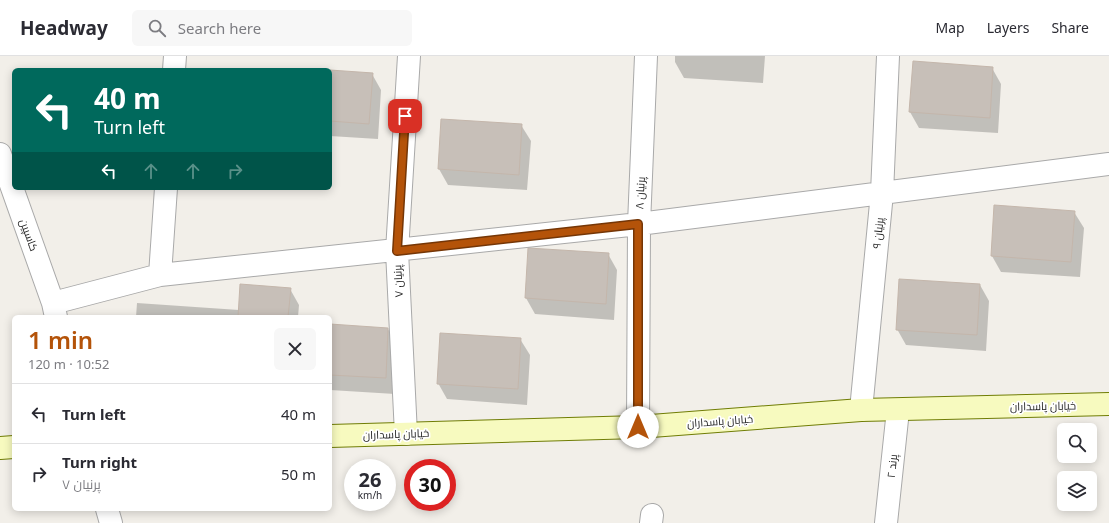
<!DOCTYPE html>
<html lang="en">
<head>
<meta charset="utf-8">
<style>
  body { margin:0; font-family:"Noto Sans",Cairo,sans-serif; background:#f7f7f7; color:#2b2b33; height:100vh; display:flex; flex-direction:column; font-size:15px; white-space:nowrap }
  * { box-sizing:border-box; margin:0 }
  p { font-size:13px; color:#7c7c81 }
  .icon { flex:none; width:22px; height:22px; fill:none; stroke:currentColor; stroke-width:2; stroke-linecap:round; stroke-linejoin:round }
  .map { position:relative; flex:1; overflow:hidden }
  .panel { position:absolute; left:12px; top:259px; width:320px; height:196px; display:flex; flex-direction:column; background:#fff; border-radius:6px; box-shadow:0 2px 10px #0003 }
  .panel>* { flex:none }
  .guide { position:absolute; left:12px; top:12px; width:320px; height:122px; border-radius:6px; box-shadow:0 2px 10px #0003; background:#00695c; color:#fff; overflow:hidden }
  .tools { position:absolute; left:1057px; top:367px; display:grid; gap:8px }
  .tools a { display:grid; place-items:center; width:40px; height:40px; border-radius:6px; background:#fff; box-shadow:0 2px 10px #0003; font-size:20px }
  .speed { position:absolute; left:344px; top:403px; display:flex; gap:8px; font-size:20px; font-weight:700; text-align:center }
  .speed>* { display:grid; place-content:center; width:52px; height:52px; border-radius:50%; background:#fff; box-shadow:0 2px 10px #0003; line-height:1 }
  .speed small { font-size:10px; font-weight:400 }
  .speed .limit { border:6px solid #d22; background:#fff; color:#111 }
  .pin { position:absolute; display:grid; place-items:center; width:34px; height:34px; color:#fff; margin:-17px; border-radius:8px; box-shadow:0 2px 6px #0006 }
  .me { position:absolute; width:44px; margin:-22px; rotate:0deg; stroke-linejoin:round; filter:drop-shadow(0 0 3px #0008) }
  .turn { display:flex; align-items:center; gap:14px; height:84px; padding:0 16px; font-size:18px }
  .turn .icon { width:52px; height:52px; stroke-width:2.5 }
  .turn b { display:block; font-size:28px; line-height:34px }
  .lanes { display:flex; align-items:center; height:38px; padding:0 16px; background:#0003; justify-content:center; gap:20px; direction:ltr }
  .lanes .off { opacity:.35 }
  .round { display:grid; place-items:center; flex:none; width:42px; height:42px; border-radius:6px; background:#f7f7f7 }
  .overview { display:flex; align-items:center; justify-content:space-between; height:68px; padding:0 16px }
  h1 { font-size:24px; font-weight:600; line-height:30px; color:#b45309 }
  ul { padding:0; list-style:none }
  li { display:flex; align-items:center; gap:12px; height:60px; padding:0 16px; border-top:1px solid #e1e1e2 }
  li div { flex:1 }
  li b { display:block; font-size:15px }
  li em { font-style:normal }
  header { display:flex; align-items:center; gap:24px; box-sizing:border-box; height:56px; padding:0 20px; background:#fff; border-bottom:1px solid #e1e1e2 }
  header strong { font-size:19px }
  nav { display:flex; gap:22px; margin-inline-start:auto; font-size:14px }
  .search { width:280px; height:36px; background:#f7f7f7; display:flex; align-items:center; gap:10px; box-sizing:border-box; padding:0 14px; border-radius:6px; color:#7c7c81; font-size:15px }
  .map>svg:first-child { display:block }
  .shadow { fill:#0003 }
  .building { fill:#c7bfb8; stroke:#c4b6ab }
  .lines { fill:none; stroke-linecap:round; stroke-linejoin:round }
  .street-casing { stroke:#a9a9a9; stroke-width:24 }
  .secondary-casing { stroke:#707d05; stroke-width:24 }
  .street { stroke:#fff; stroke-width:22 }
  .secondary { stroke:#f7fabf; stroke-width:22 }
  .route-casing { stroke:#753606; stroke-width:10 }
  .route { stroke:#b45309; stroke-width:7 }
  .labels { text-anchor:middle; stroke-width:3.5; stroke-linejoin:round; paint-order:stroke }
  .street-label { font-size:11px; fill:#222; stroke:#fff }
</style>
</head>
<body>
<header>
<strong>Headway</strong>
<div class="search"><svg class="icon" aria-label="search" viewBox="0 0 24 24"><circle cx="10" cy="10" r="6"/><path d="M15 15l6 6"/></svg>Search here</div>
<nav><a>Map</a><a>Layers</a><a>Share</a></nav>
</header>
<div class="map">
<svg width="1109" height="467" viewBox="0 0 1109 467">
  <rect width="100%" height="100%" fill="#f2efe9"/>
  <!-- shadow -->
  <path class="shadow" d="M675,0H765L763,27L684,22L675,6Z
    M293,12L318,14H293Z
    M992,12L1001,28L998,77L919,72L910,56Z
    M330,15L372,18L381,34L378,83L330,80Z
    M442,64L521,69L531,85L527,134L448,129L439,113Z
    M1074,156L1084,172L1080,221L1001,216L992,200Z
    M529,193L608,198L617,214L614,264L535,258L526,242Z
    M980,229L989,245L986,295L906,289L897,273Z
    M290,233L299,249L298,261H136L137,247L239,254Z
    M330,269L388,273L397,289L395,338L330,334Z
    M520,283L530,299L527,349L447,343L438,327Z"/>
  <!-- building -->
  <path class="building" d="M913,5L993,11L990,62L909,56Z
    M330,14L373,17L369,68L330,65Z
    M441,63L522,68L519,119L438,113Z
    M994,149L1075,155L1071,206L991,200Z
    M528,192L609,197L606,248L525,242Z
    M899,223L980,228L977,279L896,274Z
    M240,228L291,232L288,261H238Z
    M330,268L388,272L386,322L330,319Z
    M440,277L521,282L518,333L437,328Z"/>
  <g class="lines">
    <!-- street casing -->
    <g class="street-casing">
      <path id="street" d="M174,14L175,0
        M0,98L53,247L56,261
        M160,219L166,132
        M53,247L160,219L639,168L1109,108
        M861,354L882,137L888,0
        M638,371L639,168L646,0
        M406,378L397,195L409,0
        M107,453L111,467
        M651,467L652,459
        M886,467L898,354"/>
    </g>
    <!-- secondary casing -->
    <g class="secondary-casing">
      <path id="secondary" d="M330,380L638,371L861,354L1109,348
        M0,392L14,391"/>
    </g>
    <!-- street -->
    <use href="#street" class="street"/>
    <!-- secondary -->
    <use href="#secondary" class="secondary"/>
  </g>
  <g class="lines">
    <!-- route casing -->
    <g class="route-casing">
      <path id="route" d="M405,60L397,195L638,168V371"/>
    </g>
    <!-- route -->
    <use href="#route" class="route"/>
  </g>
  <g class="labels">
    <!-- street labels -->
    <g class="street-label">
      <text transform="translate(640 137) rotate(-87)" y="4">پرنیان ۸</text>
      <text transform="translate(878 177) rotate(-84)" y="4">پرنیان ۹</text>
      <text transform="translate(29 179) rotate(70)" y="4">کاسپین</text>
      <text transform="translate(398 225) rotate(-93)" y="4">پرنیان ۷</text>
      <text transform="translate(1043 350) rotate(-1)" y="4">خیابان پاسداران</text>
      <text transform="translate(720 365) rotate(-4)" y="4">خیابان پاسداران</text>
      <text transform="translate(396 378) rotate(-2)" y="4">خیابان پاسداران</text>
      <text transform="translate(892 410) rotate(-84)" y="4">پرند ۲</text>
    </g>
  </g>
</svg>
<div class="tools">
<a><svg class="icon" aria-label="search" viewBox="0 0 24 24"><circle cx="10" cy="10" r="6"/><path d="M15 15l6 6"/></svg></a>
<a><svg class="icon" aria-label="layers" viewBox="0 0 24 24"><path d="M12 4l9 5-9 5-9-5zM3 14l9 5 9-5"/></svg></a>
</div>
<div class="speed"><div>26<small>km/h</small></div><div class="limit">30</div></div>
<div class="pin" style="left:405px;top:60px;background:#d93025"><svg class="icon" aria-label="arrive" viewBox="0 0 24 24"><path d="M6 21V4h12l-3 4 3 4H6"/></svg></div>
<svg class="me" style="left:638px;top:371px" viewBox="-20 -20 40 40"><circle r="19" fill="#fff"/><path d="M0-13L10 11 0 6-10 11z" fill="#b45309"/></svg>
<div class="guide">
<div class="turn"><svg class="icon" aria-label="left" viewBox="0 0 24 24"><path d="M17 20v-9H6M10 6l-5 5 5 5"/></svg><div><b>40 m</b>Turn left</div></div>
<div class="lanes"><svg class="icon" aria-label="left" viewBox="0 0 24 24"><path d="M17 20v-9H6M10 6l-5 5 5 5"/></svg><svg class="icon off" aria-label="ahead" viewBox="0 0 24 24"><path d="M12 20V5M6 11l6-6 6 6"/></svg><svg class="icon off" aria-label="ahead" viewBox="0 0 24 24"><path d="M12 20V5M6 11l6-6 6 6"/></svg><svg class="icon off" aria-label="right" viewBox="0 0 24 24"><path d="M7 20v-9h11M14 6l5 5-5 5"/></svg></div>
</div>
<section class="panel">
<div class="overview"><div><h1>1 min</h1><p>120 m · 10:52</p></div><a class="round"><svg class="icon" aria-label="close" viewBox="0 0 24 24"><path d="M6 6l12 12M18 6L6 18"/></svg></a></div>
<ul>
<li><svg class="icon" aria-label="left" viewBox="0 0 24 24"><path d="M17 20v-9H6M10 6l-5 5 5 5"/></svg><div><b>Turn left</b></div><em>40 m</em></li>
<li><svg class="icon" aria-label="right" viewBox="0 0 24 24"><path d="M7 20v-9h11M14 6l5 5-5 5"/></svg><div><b>Turn right</b><p>پرنیان ۷</p></div><em>50 m</em></li>
</ul>
</section>
</div>
</body>
</html>
